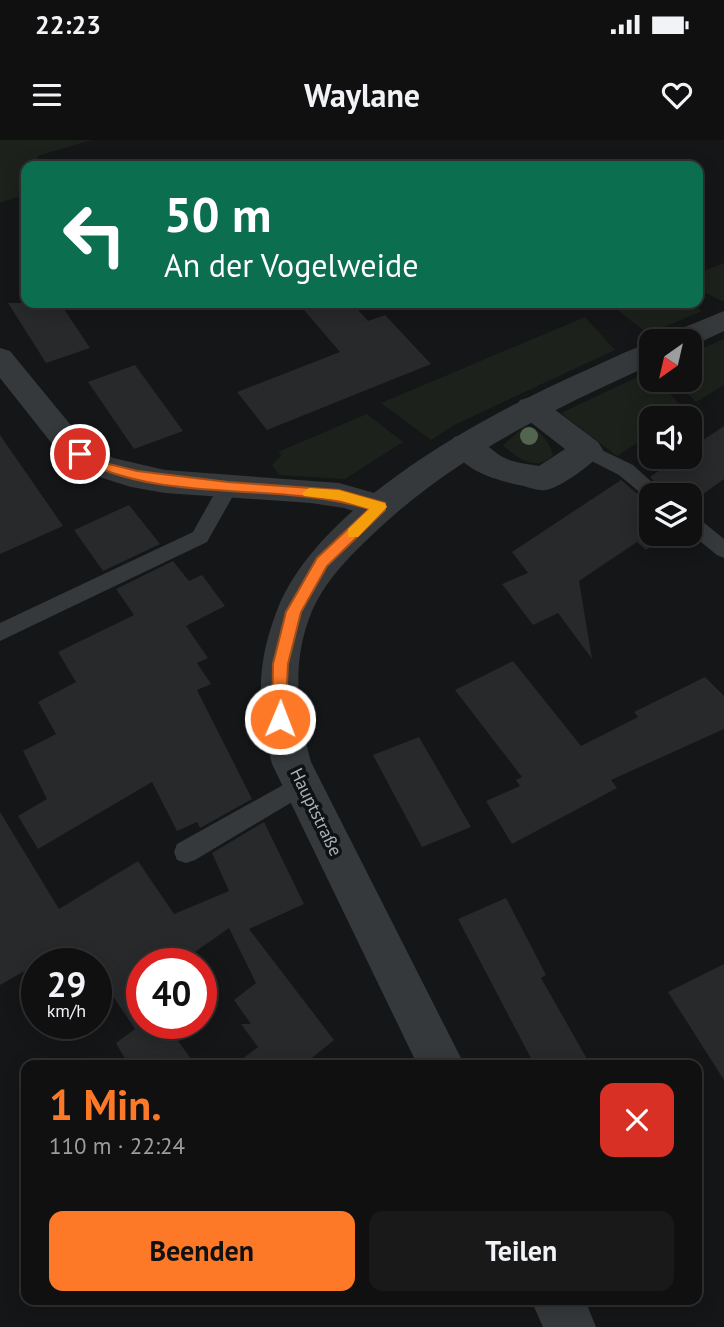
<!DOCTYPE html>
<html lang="de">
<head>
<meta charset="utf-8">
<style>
  body { margin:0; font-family:"PT Sans",sans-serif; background:#19191a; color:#f1f3f6; height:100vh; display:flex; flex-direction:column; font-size:26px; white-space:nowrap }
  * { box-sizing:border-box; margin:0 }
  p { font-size:23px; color:#9c9d9f }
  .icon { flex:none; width:38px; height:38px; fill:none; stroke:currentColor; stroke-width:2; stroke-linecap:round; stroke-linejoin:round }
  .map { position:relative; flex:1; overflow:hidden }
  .details { position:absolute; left:21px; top:920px; width:681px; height:245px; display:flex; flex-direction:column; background:#101011; border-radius:14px; box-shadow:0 4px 18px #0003,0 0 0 2px #303031 }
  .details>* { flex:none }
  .hud { position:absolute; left:21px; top:21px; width:682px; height:147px; border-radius:14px; box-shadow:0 4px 18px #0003,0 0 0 2px #303031; background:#0b6e4f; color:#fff; overflow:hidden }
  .needle { width:46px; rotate:214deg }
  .controls { position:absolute; left:639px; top:189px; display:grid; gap:14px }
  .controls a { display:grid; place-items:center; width:63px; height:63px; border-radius:14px; background:#101011; box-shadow:0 4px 18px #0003,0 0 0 2px #303031; font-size:35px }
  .speed { position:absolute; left:21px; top:808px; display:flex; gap:14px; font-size:35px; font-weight:700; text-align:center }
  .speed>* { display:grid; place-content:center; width:91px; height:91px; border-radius:50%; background:#101011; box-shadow:0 4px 18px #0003,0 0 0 2px #303031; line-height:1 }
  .speed small { font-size:18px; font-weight:400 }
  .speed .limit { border:10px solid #d22; background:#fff; color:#111 }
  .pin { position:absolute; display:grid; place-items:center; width:60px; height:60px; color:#fff; margin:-30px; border:4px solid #fff; border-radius:50%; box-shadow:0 2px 7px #0007 }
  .me { position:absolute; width:77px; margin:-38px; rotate:1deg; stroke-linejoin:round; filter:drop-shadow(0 0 5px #0008) }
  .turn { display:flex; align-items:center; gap:24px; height:147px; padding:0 28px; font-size:32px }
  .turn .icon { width:91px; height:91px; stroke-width:2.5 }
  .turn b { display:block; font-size:49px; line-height:60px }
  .round { display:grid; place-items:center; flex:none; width:74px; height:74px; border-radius:14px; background:#19191a }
  .head { display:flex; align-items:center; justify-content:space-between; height:119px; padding:0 28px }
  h1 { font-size:42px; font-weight:700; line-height:52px; color:#fd7927 }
  .primary-button { display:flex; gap:14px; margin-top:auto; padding:14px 28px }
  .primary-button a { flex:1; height:80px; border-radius:14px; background:#fd7927; color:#111; font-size:28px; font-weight:700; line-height:80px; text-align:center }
  .primary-button a+a { background:#19191a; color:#f1f3f6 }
  .status { display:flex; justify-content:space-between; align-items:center; height:49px; padding:0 35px; background:#101011; direction:ltr }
  .status svg { height:19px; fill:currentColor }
  header { display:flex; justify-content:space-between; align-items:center; height:91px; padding:0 28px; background:#101011; font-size:32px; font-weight:700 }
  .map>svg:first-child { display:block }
  .green { fill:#1c221b }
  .building { fill:#28292b }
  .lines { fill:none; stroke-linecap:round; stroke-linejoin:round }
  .service { fill:#36393c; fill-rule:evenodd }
  .minor { fill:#36393c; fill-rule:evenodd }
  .tertiary { fill:#36393c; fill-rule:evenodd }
  .tree { fill:#53644f }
  .route { fill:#fd7927; stroke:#a44f19; stroke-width:2 }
  .slow { fill:#f59e0b }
  .labels { text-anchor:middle; stroke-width:7; stroke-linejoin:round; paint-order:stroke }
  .street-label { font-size:18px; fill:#a6b1b8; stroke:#101112 }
</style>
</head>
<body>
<div class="status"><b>22:23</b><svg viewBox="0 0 49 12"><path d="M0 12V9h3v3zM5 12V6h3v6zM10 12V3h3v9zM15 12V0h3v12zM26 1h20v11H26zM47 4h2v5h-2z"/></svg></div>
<header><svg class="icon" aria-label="menu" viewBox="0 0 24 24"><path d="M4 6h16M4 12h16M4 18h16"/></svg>Waylane<svg class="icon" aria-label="heart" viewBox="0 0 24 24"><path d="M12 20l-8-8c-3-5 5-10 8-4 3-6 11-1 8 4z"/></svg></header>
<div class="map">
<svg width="724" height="1187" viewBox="0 0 724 1187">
  <rect width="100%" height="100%" fill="#151617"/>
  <!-- green -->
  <path class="green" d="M0,0H92L37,16L44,26H26V54L0,63Z
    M724,123V161H722L698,149V133Z
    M625,163H690L702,171L648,194L614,167Z
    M585,177L615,210L454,285L431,300L381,263Z
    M724,199V245L696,262L674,240H690V214Z
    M644,234L651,235V240H658L685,271L675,278H651V294L617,316L561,273Z
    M367,274L403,302L345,339L279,335L272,325L282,315L278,312Z
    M530,286C541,291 550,303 553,315C537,332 517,319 503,305L524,287Z"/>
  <!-- building -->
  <path class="building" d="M8,163H60L90,208L46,223Z
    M298,163H352L368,181L385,175L431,224L267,290L237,252L340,212Z
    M135,225L183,291L134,309L88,242Z
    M724,286V339L692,362L690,373V355H668L650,337L678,317H690V309Z
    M0,295L63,386L0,414Z
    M621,340L647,362L651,361V394H670L646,410L637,402L579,441L592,519L558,473L533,485L502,444L528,433L512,412Z
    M129,365L160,404L103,431L74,390Z
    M173,421L189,441L202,435L225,466L186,486L208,518L197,523L211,544L197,550L252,659L200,688L197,682L177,691L152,642L38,709L18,676L47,659L23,611L56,594L38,562L76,542L58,512L134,475L116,449Z
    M513,521L581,606L638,577L634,572L705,537L724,556V589L611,640L617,648L512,704L486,661L520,646L516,640L522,637L455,550Z
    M419,597L471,687L422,707L373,615Z
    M0,672L59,769L138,721L174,774L229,751L212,713L264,682L304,764L249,789L334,900L302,926H233L258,907L241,884H251L234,860L256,843L229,788L178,824H142V885L166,884L196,926H129L116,903L135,889L96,831V824H37L0,845Z
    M506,758L546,835L541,838L591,926H535L458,779Z
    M724,824V940L668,852Z"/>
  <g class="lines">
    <!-- service -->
    <path class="service" d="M587,303L633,325L666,355H651L649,360L619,335L580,315L578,310L580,305Z
      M228,340L235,342L238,347L207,402L0,501V483L193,392L221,342Z
      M690,375L697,377L724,399V418L717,415L690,393Z
      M301,635L309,638L313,645L309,652L195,720L186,723L177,720L174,712L177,704Z"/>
    <!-- minor -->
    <path class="minor" d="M0,208L10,211L69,283L90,304L113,318L165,330L339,343L392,358L397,367L392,376L380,379L344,368L311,363L165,353L131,347L90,334L57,310L0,238Z
      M531,257L542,260L598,302L603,310C596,322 559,349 545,350C539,351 530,348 524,346C495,340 465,332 449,305L454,297C479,290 485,308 505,318C514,323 529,324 539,326L565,309L520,274L516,267L520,260Z"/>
    <!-- tertiary -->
    <path class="tertiary" d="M724,171V191L690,207V201H663L668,194Z
      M651,203V225C549,271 453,317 371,396C347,419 326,440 312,471C291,521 297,572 311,622L465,926H418L272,624C258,568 255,529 276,473C315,366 483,276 582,232C605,222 627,210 651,203Z
      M531,1160H585L596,1187H543Z"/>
  </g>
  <!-- trees -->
  <circle class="tree" cx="529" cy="296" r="9"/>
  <!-- route -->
  <path class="route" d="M80,309L109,324L137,331L228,342L339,350L385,363V370L327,426L301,472L288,524L285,584H274L272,579L273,524L286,472L317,418L369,369C274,340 165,366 75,317V310Z"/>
  <!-- slow -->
  <path class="slow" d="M309,348L339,350L385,363L387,367L358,397H348V389L369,369L339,360L304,356L302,353Z"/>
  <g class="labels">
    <!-- street labels -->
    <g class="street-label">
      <text transform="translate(316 672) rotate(64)" y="6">Hauptstraße</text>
    </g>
  </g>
</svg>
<div class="controls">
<a><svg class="needle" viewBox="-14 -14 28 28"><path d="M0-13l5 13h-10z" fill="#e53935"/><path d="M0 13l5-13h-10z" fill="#9c9d9f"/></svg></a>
<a><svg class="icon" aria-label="sound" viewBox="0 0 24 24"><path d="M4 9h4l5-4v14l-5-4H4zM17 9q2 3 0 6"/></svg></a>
<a><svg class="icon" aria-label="layers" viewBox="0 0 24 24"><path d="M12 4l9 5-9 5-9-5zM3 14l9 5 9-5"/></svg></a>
</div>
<div class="speed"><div>29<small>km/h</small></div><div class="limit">40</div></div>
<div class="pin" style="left:80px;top:314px;background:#d93025"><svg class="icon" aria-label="arrive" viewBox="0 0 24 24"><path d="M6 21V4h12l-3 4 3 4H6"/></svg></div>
<svg class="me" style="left:280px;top:579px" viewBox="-20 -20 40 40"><circle r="17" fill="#fd7927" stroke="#fff" stroke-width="3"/><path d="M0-11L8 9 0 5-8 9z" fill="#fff"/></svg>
<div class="hud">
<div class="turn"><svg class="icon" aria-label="left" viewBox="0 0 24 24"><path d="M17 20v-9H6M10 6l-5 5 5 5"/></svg><div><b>50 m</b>An der Vogelweide</div></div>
</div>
<section class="details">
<div class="head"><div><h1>1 Min.</h1><p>110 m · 22:24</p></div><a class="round" style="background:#d93025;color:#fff"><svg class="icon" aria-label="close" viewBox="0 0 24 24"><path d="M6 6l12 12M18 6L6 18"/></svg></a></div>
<div class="primary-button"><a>Beenden</a><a>Teilen</a></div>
</section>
</div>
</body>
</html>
